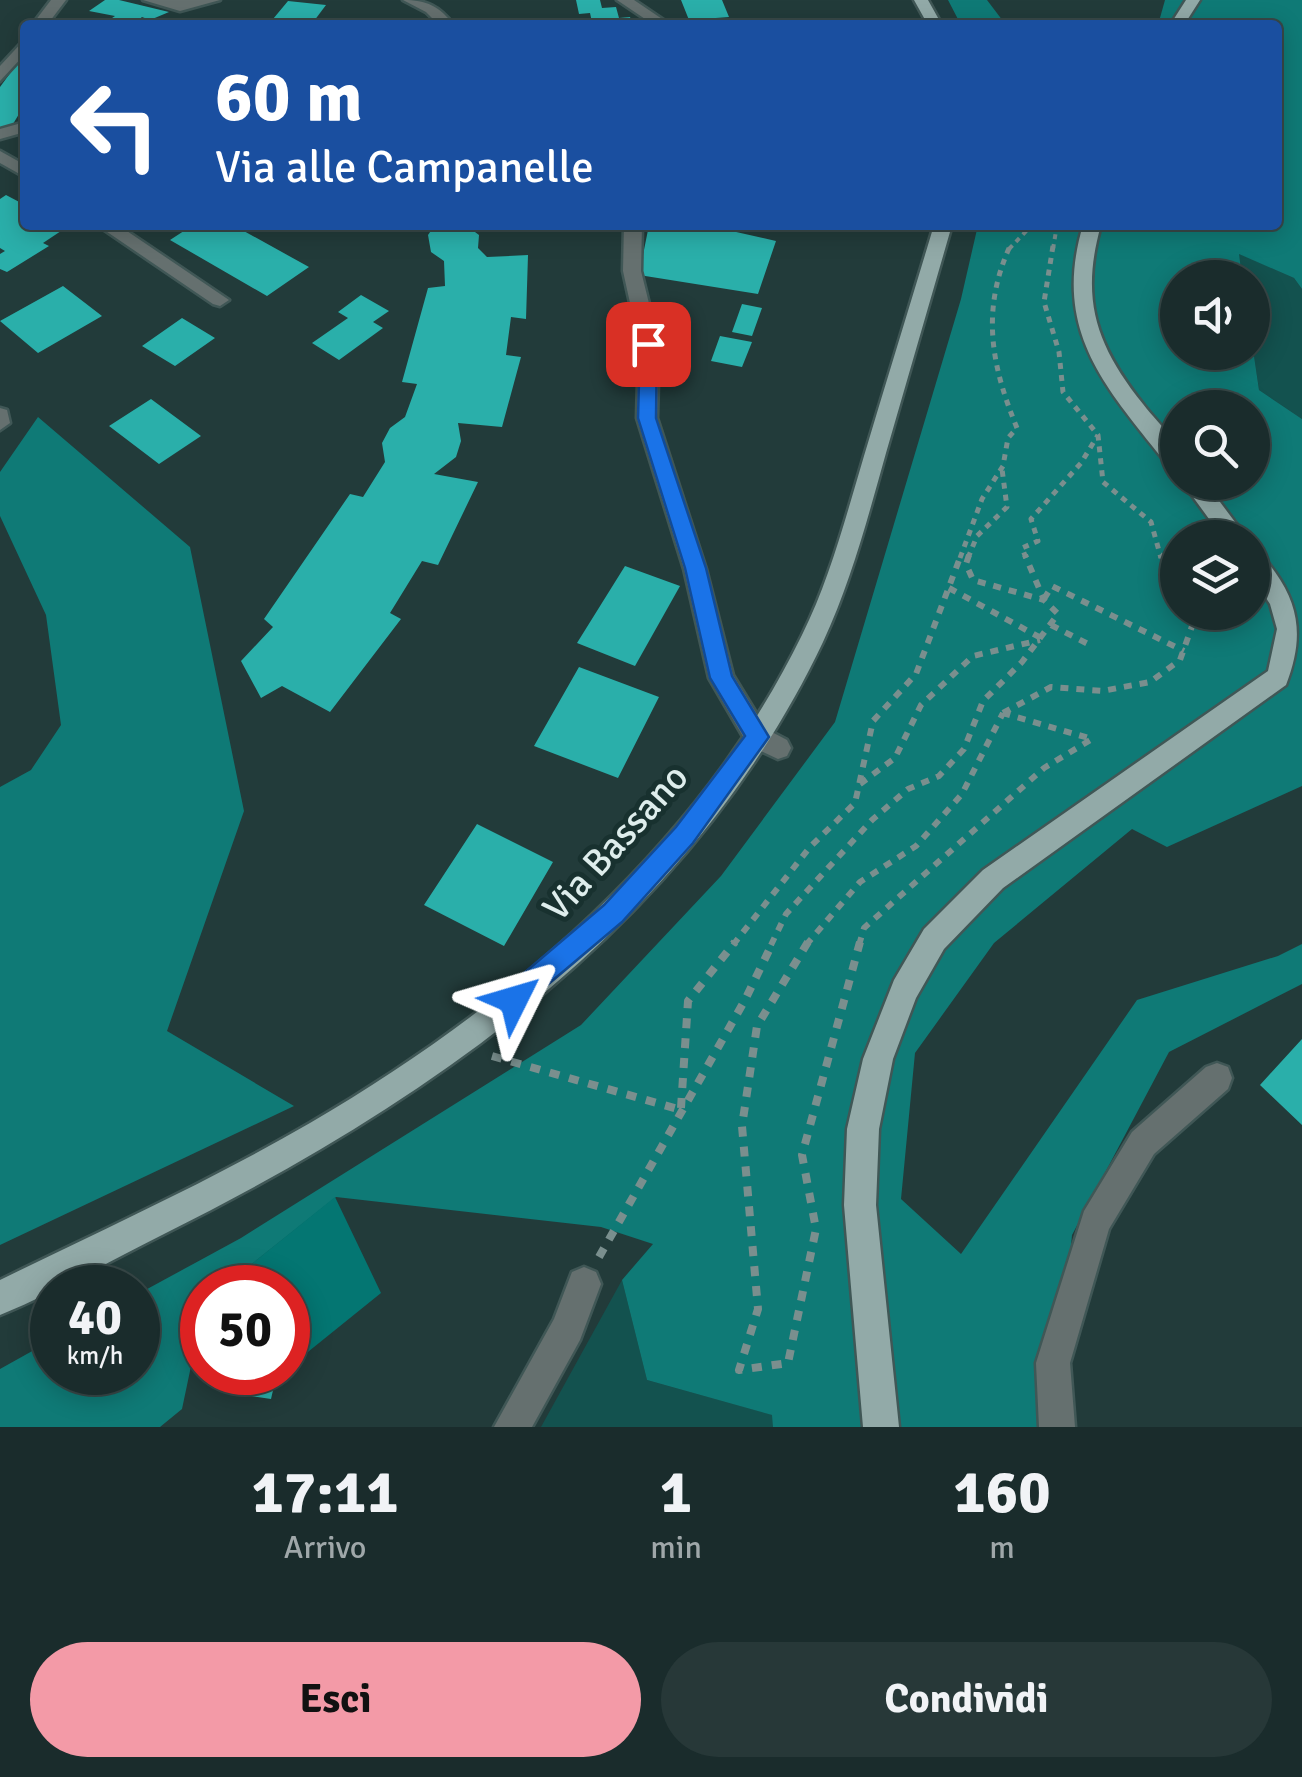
<!DOCTYPE html>
<html lang="it">
<head>
<meta charset="utf-8">
<style>
  body { margin:0; font-family:Signika,sans-serif; background:#273838; color:#f1f3f6; height:100vh; display:flex; flex-direction:column; font-size:38px; white-space:nowrap }
  * { box-sizing:border-box; margin:0 }
  p { font-size:32px; color:#9fa7a9 }
  .icon { flex:none; width:55px; height:55px; fill:none; stroke:currentColor; stroke-width:2; stroke-linecap:round; stroke-linejoin:round }
  .map { position:relative; height:1427px; overflow:hidden }
  .sheet { display:flex; flex-direction:column; background:#1a2c2c; flex:1 }
  .sheet>* { flex:none }
  .guide { position:absolute; left:20px; top:20px; width:1262px; height:210px; border-radius:10px; box-shadow:0 5px 25px #0003,0 0 0 2px #384848; background:#1a4fa0; color:#fff; overflow:hidden }
  .buttons { position:absolute; left:1160px; top:260px; display:grid; gap:20px }
  .buttons a { display:grid; place-items:center; width:110px; height:110px; border-radius:50%; background:#1a2c2c; box-shadow:0 5px 25px #0003,0 0 0 2px #384848; font-size:50px }
  .speed { position:absolute; left:30px; top:1265px; display:flex; gap:20px; font-size:50px; font-weight:700; text-align:center }
  .speed>* { display:grid; place-content:center; width:130px; height:130px; border-radius:50%; background:#1a2c2c; box-shadow:0 5px 25px #0003,0 0 0 2px #384848; line-height:1 }
  .speed small { font-size:25px; font-weight:400 }
  .speed .limit { border:15px solid #d22; background:#fff; color:#111 }
  .pin { position:absolute; display:grid; place-items:center; width:85px; height:85px; color:#fff; margin:-42px; border-radius:20px; box-shadow:0 5px 15px #0006 }
  .me { position:absolute; width:110px; margin:-55px; rotate:50deg; stroke-linejoin:round; filter:drop-shadow(0 0 8px #0008) }
  .turn { display:flex; align-items:center; gap:35px; height:210px; padding:0 30px; font-size:45px }
  .turn .icon { width:130px; height:130px; stroke-width:2.5 }
  .turn b { display:block; font-size:70px; line-height:85px }
  .eta { display:flex; justify-content:space-evenly; align-items:center; height:170px; text-align:center }
  .eta b { font-size:60px; font-weight:800; line-height:70px }
  .action { display:flex; gap:20px; margin-top:auto; padding:20px 30px }
  .action a { flex:1; height:115px; border-radius:60px; background:#f39aa7; color:#111; font-size:40px; font-weight:800; line-height:115px; text-align:center }
  .action a+a { background:#273838; color:#f1f3f6 }
  .map>svg:first-child { display:block }
  .green { fill:#13524f }
  .forest { fill:#0f7a76; fill-rule:evenodd }
  .water { fill:#047672 }
  .building { fill:#2aafaa }
  .lines { fill:none; stroke-linecap:round; stroke-linejoin:round }
  .minor-casing { stroke:#405756; stroke-width:5 }
  .major-casing { stroke:#405756; stroke-width:5 }
  .path-far3 { stroke:#7a8f8e; stroke-width:4; stroke-dasharray:5 5; stroke-linecap:butt }
  .path-far2 { stroke:#7a8f8e; stroke-width:5; stroke-dasharray:6 6; stroke-linecap:butt }
  .path-far1 { stroke:#7a8f8e; stroke-width:6; stroke-dasharray:8 8; stroke-linecap:butt }
  .path { stroke:#7a8f8e; stroke-width:8; stroke-dasharray:10 10; stroke-linecap:butt }
  .minor { fill:#65706f; fill-rule:evenodd }
  .major { fill:#92aaa8; fill-rule:evenodd }
  .route { fill:#1a73e8; stroke:#114b97; stroke-width:2.5 }
  .labels { text-anchor:middle; stroke-width:10; stroke-linejoin:round; paint-order:stroke }
  .street-label { font-size:38px; fill:#deedec; stroke:#18312f }
</style>
</head>
<body>
<div class="map">
<svg width="1302" height="1427" viewBox="0 0 1302 1427">
  <rect width="100%" height="100%" fill="#223b3a"/>
  <!-- green -->
  <path class="green" d="M1238,253L1294,278L1302,289V419L1259,390L1253,349L1252,278L1242,277Z
    M622,1280L647,1380L773,1415V1427H541Z"/>
  <!-- forest -->
  <path class="forest" d="M948,0H987L1006,25H961Z
    M1165,0H1302V289L1294,278L1239,254L1242,277L1178,278V352L1253,349L1259,390L1302,419V786L1167,847L1132,829L994,943L915,1053L901,1199L961,1254L1137,1000L1278,956L1302,944V984L1169,1052L1072,1235L1054,1427H773L772,1415L647,1380L622,1280L653,1244L601,1227L336,1197L223,1287L202,1288V1314L182,1409L160,1427H0V1369L52,1340V1372H138V1294L241,1238L581,1025L721,876L835,722L961,299L978,225H1278V25H1158ZM1178,408H1252V482H1178ZM1178,538H1252V612H1178Z
    M38,417L190,547L244,811L167,1031L294,1106L0,1245V787L31,770L61,725L46,615L0,516V472Z"/>
  <!-- water -->
  <path class="water" d="M335,1197L381,1293L288,1368V1288L223,1287Z"/>
  <!-- building -->
  <path class="building" d="M105,0H119L169,12L150,20L142,17L132,25H102L115,16L89,11Z
    M576,0H600L602,8L616,7L619,18L630,17L633,25L592,22L590,13L579,14Z
    M681,0H722L729,17L689,20Z
    M288,1L326,5L311,25H268Z
    M25,53V104L10,129L0,131V87Z
    M6,195L25,205V225L67,227L43,243L49,246L7,272L0,269V254L5,251L0,248V199Z
    M193,225H233L309,267L267,296L170,240Z
    M435,225H473L471,229L479,235L478,248L487,257L528,255L526,319L511,317L506,355L521,357L502,427L458,423L461,441L456,457L434,474L478,482L438,565L422,561L390,613L401,619L330,712L282,686L261,698L241,661L273,627L264,619L350,494L363,497L385,462L382,443L390,428L405,417L417,384L402,382L428,288L445,286L444,261L431,252L428,235Z
    M649,225H705L776,241L758,294L639,275Z
    M63,286L102,316L38,353L0,321Z
    M361,295L389,311L373,322L383,328L339,360L312,343L348,318L338,312Z
    M742,304L762,308L752,336L732,332Z
    M182,318L215,338L175,366L142,346Z
    M720,336L752,342L742,367L711,361Z
    M151,399L201,436L159,464L109,426Z
    M625,566L680,586L635,666L577,643Z
    M579,667L659,697L618,778L534,746Z
    M477,824L553,862L504,946L424,905Z
    M1302,1039V1125L1260,1085Z
    M228,1372L277,1373L271,1399L223,1392Z"/>
  <g class="lines">
    <!-- minor casing -->
    <g class="minor-casing">
      <path id="minor" d="M51,0H66L47,25H32Z
        M143,0H220L180,11Z
        M403,0C427,0 439,6 454,25H439L426,12Z
        M617,0H634L671,25H654Z
        M25,39V54L0,81V66Z
        M25,122V132L0,139V129Z
        M0,151L25,165V177L0,163Z
        M97,225H118L229,300L220,306L213,304Z
        M624,225H642L641,271L659,344L657,418L706,569L733,675L766,729L787,740L791,748L787,756L778,759L748,745L709,678L684,569L637,418L639,344L623,271Z
        M0,408L7,410L10,423L0,430Z
        M1217,1063L1228,1067L1232,1078L1228,1089L1154,1154L1109,1229L1070,1363L1075,1427H1039L1036,1363L1084,1211L1132,1132L1206,1067Z
        M584,1267L596,1272L601,1284L580,1340L532,1427H494L554,1319L572,1272Z"/>
    </g>
    <!-- major casing -->
    <g class="major-casing">
      <path id="major" d="M914,0H928L942,25H928Z
        M1186,0H1200L1184,25H1170Z
        M934,225H952C930,301 908,377 886,453C868,517 851,582 823,642C690,922 433,1100 164,1234C108,1262 56,1292 0,1315V1280C104,1229 210,1181 310,1123C510,1006 699,846 802,635C830,579 846,516 864,456C887,379 911,302 934,225Z
        M1083,225H1101C1080,299 1096,345 1143,404C1163,430 1178,436 1178,470L1170,468C1107,388 1051,333 1083,225Z
        M1182,482H1205L1247,538H1223Z
        M1252,550C1263,554 1268,563 1275,572C1302,610 1302,643 1286,685L1003,888L944,949L916,998L893,1059L879,1129L876,1205L899,1427H863L844,1205L847,1129L863,1059L894,980L924,929L983,870L1268,671L1277,629L1270,604L1252,577Z"/>
    </g>
    <!-- path-far3 -->
    <path class="path-far3" d="M1009,249L1032,225
      M1053,249L1057,225"/>
    <!-- path-far2 -->
    <path class="path-far2" d="M1053,246L1044,302L1059,352L1063,392L1098,435L1103,482L1151,522L1161,558
      M960,558L982,499L1003,466L1008,438L1017,428C991,365 981,310 1010,246
      M968,558L977,536L1007,507L1002,469
      M1026,558L1022,548L1038,541L1031,519L1081,463L1098,435"/>
    <!-- path-far1 -->
    <path class="path-far1" d="M969,555L966,564L973,580L1044,600
      M1160,555L1178,567
      M949,588L1041,638
      M1044,599L1052,586L1184,651
      M1051,625L1090,645
      M1003,713L1051,687L1102,691L1150,682L1180,660L1197,612
      M860,784L895,758L921,705L973,656L1040,640
      M733,945L810,847L855,803L873,721L916,674L961,555
      M771,945L786,914L872,820L908,789L939,776L964,749L983,701L1022,662L1058,614L1044,600L1025,555
      M806,945L860,882L916,846L962,794L1003,713
      M859,945L864,928L1044,768L1092,739L1003,713"/>
    <!-- path -->
    <path class="path" d="M808,942L757,1026L742,1126L758,1309L739,1370L788,1363L816,1229L802,1155L860,942
      M492,1056L681,1110
      M681,1108L688,1001L735,942
      M599,1257L745,1000L773,942"/>
    <!-- minor -->
    <use href="#minor" class="minor"/>
    <!-- major -->
    <use href="#major" class="major"/>
  </g>
  <!-- route -->
  <path class="route" d="M648,338L657,344L656,418L706,568L732,676L769,737L693,843L622,922L514,1013L504,1009L500,1000L504,990L604,905L676,827L745,736L710,678L685,568L638,418L640,344Z"/>
  <g class="labels">
    <!-- street labels -->
    <g class="street-label">
      <text transform="translate(615 842) rotate(-48)" y="13">Via Bassano</text>
    </g>
  </g>
</svg>
<div class="buttons">
<a><svg class="icon" aria-label="sound" viewBox="0 0 24 24"><path d="M4 9h4l5-4v14l-5-4H4zM17 9q2 3 0 6"/></svg></a>
<a><svg class="icon" aria-label="search" viewBox="0 0 24 24"><circle cx="10" cy="10" r="6"/><path d="M15 15l6 6"/></svg></a>
<a><svg class="icon" aria-label="layers" viewBox="0 0 24 24"><path d="M12 4l9 5-9 5-9-5zM3 14l9 5 9-5"/></svg></a>
</div>
<div class="speed"><div>40<small>km/h</small></div><div class="limit">50</div></div>
<div class="pin" style="left:648px;top:344px;background:#d93025"><svg class="icon" aria-label="arrive" viewBox="0 0 24 24"><path d="M6 21V4h12l-3 4 3 4H6"/></svg></div>
<svg class="me" style="left:514px;top:1000px" viewBox="-20 -20 40 40"><path d="M0-17L14 15 0 8-14 15z" fill="#1a73e8" stroke="#fff" stroke-width="4"/></svg>
<div class="guide">
<div class="turn"><svg class="icon" aria-label="left" viewBox="0 0 24 24"><path d="M17 20v-9H6M10 6l-5 5 5 5"/></svg><div><b>60 m</b>Via alle Campanelle</div></div>
</div>
</div>
<section class="sheet">
<div class="eta">
<div><b>17:11</b><p>Arrivo</p></div>
<div><b>1</b><p>min</p></div>
<div><b>160</b><p>m</p></div>
</div>
<div class="action"><a>Esci</a><a>Condividi</a></div>
</section>
</body>
</html>
